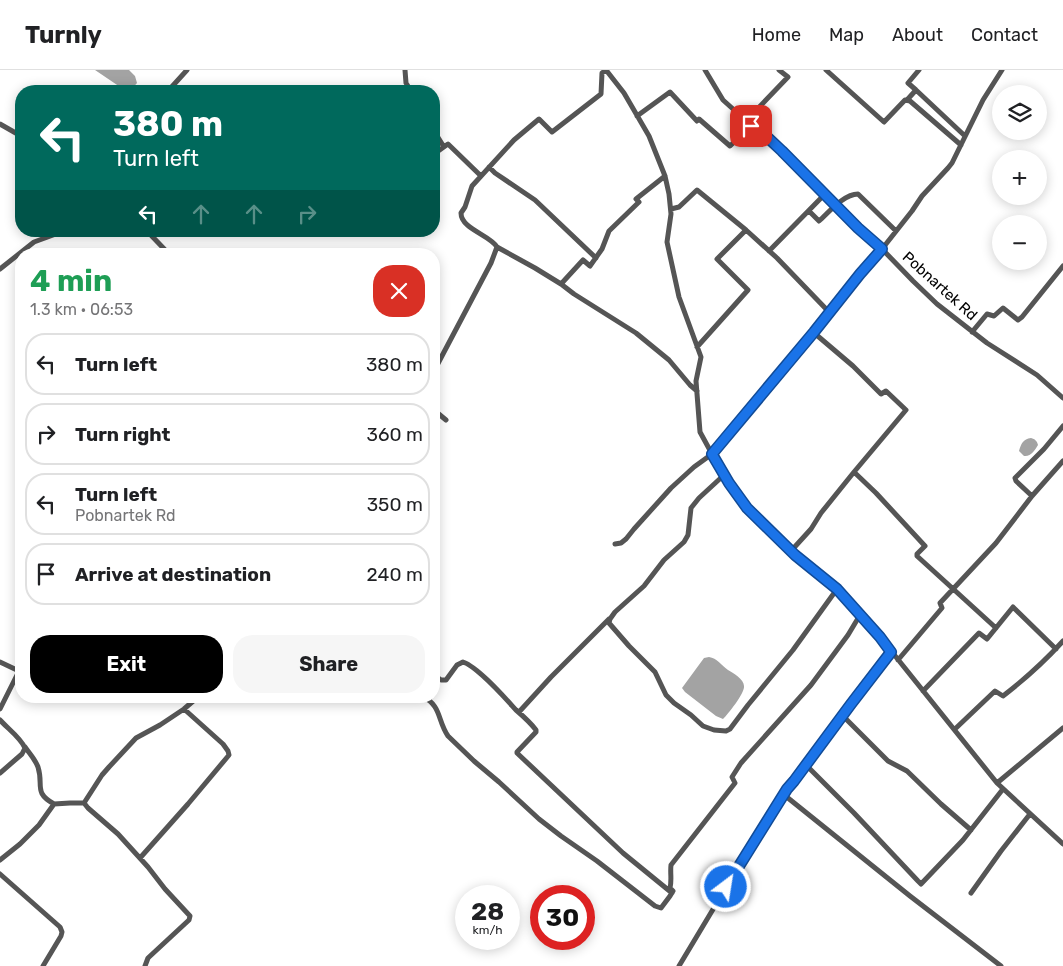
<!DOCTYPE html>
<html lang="en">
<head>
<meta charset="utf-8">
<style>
  body { margin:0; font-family:Rubik,sans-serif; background:#f6f6f6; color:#202124; height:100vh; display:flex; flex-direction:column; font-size:19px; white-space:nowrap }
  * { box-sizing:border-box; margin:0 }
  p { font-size:16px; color:#757577 }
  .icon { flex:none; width:28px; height:28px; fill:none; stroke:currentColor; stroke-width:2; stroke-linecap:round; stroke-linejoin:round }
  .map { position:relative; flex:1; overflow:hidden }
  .panel { position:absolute; left:15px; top:178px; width:425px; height:455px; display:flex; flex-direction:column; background:#fff; border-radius:20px; box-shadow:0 2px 12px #0003 }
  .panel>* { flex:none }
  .top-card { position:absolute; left:15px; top:15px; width:425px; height:152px; border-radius:20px; box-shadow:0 2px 12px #0003; background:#00695c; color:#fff; overflow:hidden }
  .controls { position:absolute; left:992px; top:15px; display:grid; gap:10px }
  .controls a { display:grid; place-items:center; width:55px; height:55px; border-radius:50%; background:#fff; box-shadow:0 2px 12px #0003; font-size:25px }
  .speed { position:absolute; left:455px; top:815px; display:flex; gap:10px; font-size:25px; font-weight:700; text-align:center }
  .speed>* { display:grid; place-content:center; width:65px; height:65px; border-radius:50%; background:#fff; box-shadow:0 2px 12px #0003; line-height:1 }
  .speed small { font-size:12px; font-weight:400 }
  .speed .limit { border:8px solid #d22; background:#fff; color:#111 }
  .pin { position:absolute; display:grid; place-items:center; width:42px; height:42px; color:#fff; margin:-21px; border-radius:10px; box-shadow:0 2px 8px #0006 }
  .me { position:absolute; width:55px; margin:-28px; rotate:31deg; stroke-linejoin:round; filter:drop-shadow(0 0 4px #0008) }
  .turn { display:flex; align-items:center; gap:18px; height:105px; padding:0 15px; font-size:22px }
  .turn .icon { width:65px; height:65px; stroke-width:2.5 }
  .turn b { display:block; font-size:35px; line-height:42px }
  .lanes { display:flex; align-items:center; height:48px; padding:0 15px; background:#0003; justify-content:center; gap:25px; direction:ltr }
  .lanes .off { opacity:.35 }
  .round { display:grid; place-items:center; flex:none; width:52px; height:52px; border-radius:20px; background:#f6f6f6 }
  .headline { display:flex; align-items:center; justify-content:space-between; height:85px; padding:0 15px }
  h1 { font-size:30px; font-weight:700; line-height:38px; color:#1e9e55 }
  .button { display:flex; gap:10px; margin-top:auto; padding:10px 15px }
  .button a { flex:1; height:58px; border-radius:20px; background:#000; color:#fff; font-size:20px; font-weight:700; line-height:58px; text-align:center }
  .button a+a { background:#f6f6f6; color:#202124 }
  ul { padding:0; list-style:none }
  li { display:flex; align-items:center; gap:15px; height:62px; margin:0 10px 8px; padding:0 5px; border:2px solid #e0e0e0; border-radius:20px }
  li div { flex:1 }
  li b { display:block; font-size:19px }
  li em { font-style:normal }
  header { display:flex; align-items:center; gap:30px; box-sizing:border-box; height:70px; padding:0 25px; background:#fff; border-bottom:1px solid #e0e0e0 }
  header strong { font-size:24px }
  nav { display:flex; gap:28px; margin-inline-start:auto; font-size:18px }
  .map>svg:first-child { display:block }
  .water { fill:#a3a3a3 }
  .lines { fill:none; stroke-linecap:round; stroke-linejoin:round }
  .minor { stroke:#555; stroke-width:5 }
  .route-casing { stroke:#114b97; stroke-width:12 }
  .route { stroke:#1a73e8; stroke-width:9 }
  .labels { text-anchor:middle; stroke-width:5; stroke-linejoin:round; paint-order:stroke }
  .street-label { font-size:15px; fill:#000; stroke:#fff }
</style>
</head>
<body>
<header>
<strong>Turnly</strong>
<nav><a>Home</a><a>Map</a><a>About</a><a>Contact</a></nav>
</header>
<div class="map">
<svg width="1063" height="896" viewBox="0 0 1063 896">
  <rect width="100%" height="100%" fill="#fff"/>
  <!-- water -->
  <path class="water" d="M95,0H129L135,6L137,13L130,21H126Z
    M1031,368C1035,369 1037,371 1038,375C1035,380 1031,387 1024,386L1019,381C1021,374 1023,369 1031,368Z
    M709,587C717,588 721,595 728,600C733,603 744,609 744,616C745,623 728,644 723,649L716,646L685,622L682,618L704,588Z"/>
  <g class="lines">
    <!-- minor -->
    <path class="minor" d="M405,0L406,13L411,21
      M606,0L624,23L649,66L665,106L669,124L671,144L667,172L679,227L701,287L696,311L700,362L718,395L729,413L747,438L795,485L837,519L880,567L997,713L1063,774
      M705,0L723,30L733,39L758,62L765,65L782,81L858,158L882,179L913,211L937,234L987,273L1037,305L1063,328
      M826,0L884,52L905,30L910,31L961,75
      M916,20L965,66
      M168,21L187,0
      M907,30L916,20L908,13L919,0
      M637,46L670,22L697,51L699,49L730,76L751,56
      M746,51L788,7L779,0
      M0,54L21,66
      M434,61L444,77
      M434,84L448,74L481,106
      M489,97L495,103L535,130L596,188
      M665,106L636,129L639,132L609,161L602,179L590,196L583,190L561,214L574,224L636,263L669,290L690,315L697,321
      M671,139L679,137L697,120L746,160L717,189L748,220L697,277
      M809,141L819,151C829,142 844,124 858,124L896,161
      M746,160L777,188L829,242
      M147,161L169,184
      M497,177L535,198L561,214
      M769,181L824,125
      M0,199L34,172L64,161
      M813,262L853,296L881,324L886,321L906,340L854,402
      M972,262L987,244L994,246L1003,238L1018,250L1022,247L1063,196
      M434,301L491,193L497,177C490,165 461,159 461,143L465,137L472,116L514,70L539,49L552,62L601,24L602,3L606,0
      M434,340L446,350
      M724,405L699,428L691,438L688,465L684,472L664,490L644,516L615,542L610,549L609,553L629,576L655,602L666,625L674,633L691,645L703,656L714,660L726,661L730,659L748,635L793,580L837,519
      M1032,426L1016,411L1015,408L1044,379L1063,356
      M615,474L621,473L626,469L634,459L671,418L694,397L712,384L813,262L860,204L882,179L912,141L922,126L948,98L952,93L983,30L1002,0
      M791,481L811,459L821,443L854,402L876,423L925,476L917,484V486L996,558
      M898,590L942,538L940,533L996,473L1032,426L1063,391
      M0,592L19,601
      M434,605L441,610H446L457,595L463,592C478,597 505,628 516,640C523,646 530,652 536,660V662L517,682V683L623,783L672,823
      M923,621L979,563L987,569L1013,537L1056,579
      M422,626C442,636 437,650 448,666L474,691L499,712L539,749L561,766L597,791L655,836L661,838L670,826L673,821L670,818C672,810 670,803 671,795L735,713L732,707L741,693L811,615L848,565L860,545
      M0,639L21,597
      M519,642L551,607L609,549
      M842,645L888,691L907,701L941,734L971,760
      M0,650C8,659 20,667 25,678L22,684L0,703
      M955,659L995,621L1003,626C1025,609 1045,591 1063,571
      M25,677C29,683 35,689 38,697C44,716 33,722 54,734
      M806,695L854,743L918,811L921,814L963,770L1003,719
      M997,713L1063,658
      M783,724L910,826L1001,896
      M84,733L88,738L118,764L148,797L165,819L190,846L189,850L148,888L145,896
      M140,788L188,734L229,685L228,681L223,674L184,639
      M0,790L20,774L39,755L54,734L70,733H84L102,705L109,697L136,668L160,655L184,639L199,626
      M0,804L60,857L62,862L61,866L43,896
      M971,823L1001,781L1030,744
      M679,896L736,801L783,724L891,582"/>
  </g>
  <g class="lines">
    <!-- route casing -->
    <g class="route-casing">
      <path id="route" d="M726,817L787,719L794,711L851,634L891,582L880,567L837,519L795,485L747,438L729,413L712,384L814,262L860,204L882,179L858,158L782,81L765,65L758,62L751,56"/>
    </g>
    <!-- route -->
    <use href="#route" class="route"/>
  </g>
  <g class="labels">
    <!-- street labels -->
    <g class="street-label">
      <text transform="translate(940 216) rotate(42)" y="5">Pobnartek Rd</text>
    </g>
  </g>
</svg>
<div class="controls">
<a><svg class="icon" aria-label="layers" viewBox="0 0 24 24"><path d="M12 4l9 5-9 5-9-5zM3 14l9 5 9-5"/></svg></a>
<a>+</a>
<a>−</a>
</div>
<div class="speed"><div>28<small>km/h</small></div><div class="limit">30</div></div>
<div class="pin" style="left:751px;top:56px;background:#d93025"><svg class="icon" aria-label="arrive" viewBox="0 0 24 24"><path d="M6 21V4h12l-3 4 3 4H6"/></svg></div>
<svg class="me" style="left:726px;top:817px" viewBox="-20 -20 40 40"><circle r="17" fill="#1a73e8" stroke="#fff" stroke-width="3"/><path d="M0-11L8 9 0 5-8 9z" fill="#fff"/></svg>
<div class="top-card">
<div class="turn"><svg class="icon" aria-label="left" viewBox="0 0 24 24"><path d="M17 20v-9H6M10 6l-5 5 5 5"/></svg><div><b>380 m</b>Turn left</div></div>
<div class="lanes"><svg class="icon" aria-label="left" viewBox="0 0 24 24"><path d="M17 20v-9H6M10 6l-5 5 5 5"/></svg><svg class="icon off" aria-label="ahead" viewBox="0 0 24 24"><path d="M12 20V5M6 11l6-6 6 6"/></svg><svg class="icon off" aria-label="ahead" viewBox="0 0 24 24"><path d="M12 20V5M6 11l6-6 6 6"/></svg><svg class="icon off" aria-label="right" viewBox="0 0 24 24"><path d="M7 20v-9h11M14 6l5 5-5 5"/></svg></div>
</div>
<section class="panel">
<div class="headline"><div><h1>4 min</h1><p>1.3 km · 06:53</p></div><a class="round" style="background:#d93025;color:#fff"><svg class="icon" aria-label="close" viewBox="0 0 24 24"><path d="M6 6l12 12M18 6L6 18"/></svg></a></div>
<ul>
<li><svg class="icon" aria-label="left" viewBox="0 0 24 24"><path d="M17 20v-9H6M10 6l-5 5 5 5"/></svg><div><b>Turn left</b></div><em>380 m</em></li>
<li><svg class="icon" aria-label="right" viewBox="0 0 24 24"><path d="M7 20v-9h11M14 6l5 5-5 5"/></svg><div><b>Turn right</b></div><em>360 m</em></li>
<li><svg class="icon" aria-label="left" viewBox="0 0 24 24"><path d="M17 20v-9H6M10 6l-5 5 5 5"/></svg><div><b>Turn left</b><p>Pobnartek Rd</p></div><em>350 m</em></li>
<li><svg class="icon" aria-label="arrive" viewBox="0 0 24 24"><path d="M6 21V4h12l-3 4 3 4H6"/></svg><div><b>Arrive at destination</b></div><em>240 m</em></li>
</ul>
<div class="button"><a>Exit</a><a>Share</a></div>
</section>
</div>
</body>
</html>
